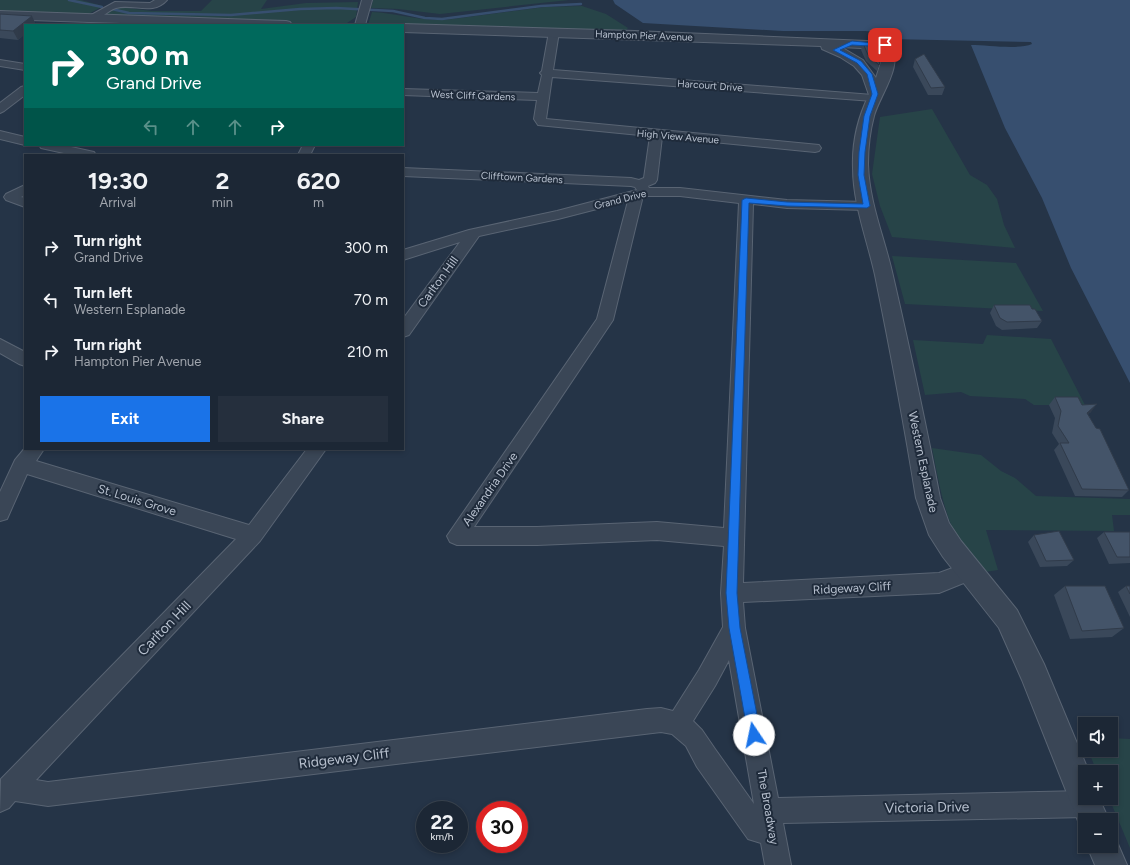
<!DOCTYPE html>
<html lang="en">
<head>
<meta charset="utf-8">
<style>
  body { margin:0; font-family:Figtree,sans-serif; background:#252f3d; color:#f1f3f6; height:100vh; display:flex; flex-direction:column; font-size:15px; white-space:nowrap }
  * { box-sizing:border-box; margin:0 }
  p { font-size:13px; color:#a0a5ad }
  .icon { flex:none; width:22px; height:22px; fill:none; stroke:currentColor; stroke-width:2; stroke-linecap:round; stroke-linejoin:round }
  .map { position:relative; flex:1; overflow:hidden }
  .panel { position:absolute; left:24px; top:154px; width:380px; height:296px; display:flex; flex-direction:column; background:#1c2735; border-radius:0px; box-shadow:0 2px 6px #0003,0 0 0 1px #3a4450 }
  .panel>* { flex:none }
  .top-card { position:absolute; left:24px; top:24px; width:380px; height:122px; border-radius:0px; box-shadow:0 2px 6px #0003,0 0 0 1px #3a4450; background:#00695c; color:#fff; overflow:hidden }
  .buttons { position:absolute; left:1078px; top:717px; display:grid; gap:8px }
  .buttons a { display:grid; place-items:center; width:40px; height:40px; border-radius:0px; background:#1c2735; box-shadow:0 2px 6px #0003,0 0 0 1px #3a4450; font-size:20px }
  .speed { position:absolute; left:416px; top:801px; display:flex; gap:8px; font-size:20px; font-weight:700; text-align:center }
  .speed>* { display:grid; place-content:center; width:52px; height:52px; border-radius:50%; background:#1c2735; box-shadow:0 2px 6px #0003,0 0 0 1px #3a4450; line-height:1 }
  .speed small { font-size:10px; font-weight:400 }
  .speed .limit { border:6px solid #d22; background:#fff; color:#111 }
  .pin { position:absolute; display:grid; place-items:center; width:34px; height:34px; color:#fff; margin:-17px; border-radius:8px; box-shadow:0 2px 6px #0006 }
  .me { position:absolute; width:44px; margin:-22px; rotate:349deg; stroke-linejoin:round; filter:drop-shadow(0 0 3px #0008) }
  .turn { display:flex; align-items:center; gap:14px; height:84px; padding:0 16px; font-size:18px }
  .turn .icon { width:52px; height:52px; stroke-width:2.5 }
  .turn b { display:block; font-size:28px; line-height:34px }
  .lanes { display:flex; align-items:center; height:38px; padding:0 16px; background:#0003; justify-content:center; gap:20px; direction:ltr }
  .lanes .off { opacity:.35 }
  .eta { display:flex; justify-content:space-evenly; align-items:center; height:68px; text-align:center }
  .eta b { font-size:24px; font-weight:700; line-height:28px }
  .cta { display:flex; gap:8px; margin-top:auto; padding:8px 16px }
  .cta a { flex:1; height:46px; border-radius:0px; background:#1a73e8; color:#fff; font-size:16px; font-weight:700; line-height:46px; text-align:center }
  .cta a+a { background:#252f3d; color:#f1f3f6 }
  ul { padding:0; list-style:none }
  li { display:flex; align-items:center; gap:12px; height:52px; padding:0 16px }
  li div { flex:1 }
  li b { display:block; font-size:15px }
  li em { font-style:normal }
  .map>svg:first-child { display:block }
  .green { fill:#274448 }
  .water { fill:#374f6f }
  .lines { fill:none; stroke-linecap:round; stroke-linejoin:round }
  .stream { stroke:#374f6f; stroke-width:2.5 }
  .minor-casing { stroke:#596473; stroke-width:2 }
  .tertiary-casing { stroke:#596473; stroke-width:2 }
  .minor { fill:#3a4656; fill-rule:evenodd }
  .tertiary { fill:#3a4656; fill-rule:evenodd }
  .wall { fill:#3a485a }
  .shaded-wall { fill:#303b4a }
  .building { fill:#445469; stroke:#303b4a }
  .route { fill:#1a73e8; stroke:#114b97 }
  .labels { text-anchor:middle; stroke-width:4; stroke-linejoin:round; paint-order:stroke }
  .far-street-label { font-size:10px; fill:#b8c1cf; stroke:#1f2b3b }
  .street-label { font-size:12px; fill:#b8c1cf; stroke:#1f2b3b }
  .near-street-label { font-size:14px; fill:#b8c1cf; stroke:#1f2b3b }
</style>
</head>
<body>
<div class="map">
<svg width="1130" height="865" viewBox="0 0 1130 865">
  <rect width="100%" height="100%" fill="#253447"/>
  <!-- green -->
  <path class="green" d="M0,0H81L103,6L85,16L0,12Z
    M212,0H267L261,9L306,3L358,2L356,17L344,25C264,23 184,24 105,14L119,7L152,11H201Z
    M373,0H569L440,14L398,9L371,8Z
    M582,6L606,14L628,28L625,31L368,25L372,12C396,13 420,21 445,20L545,7Z
    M932,109L970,175L987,185L997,199L1004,225L1015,248L892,237L880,206L872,174L880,117Z
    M892,256L1016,263L1043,311L905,304Z
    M987,335L1051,339L1085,405H1034L1025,399L970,396L961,392L925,395L913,340L983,344Z
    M932,448L981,455L1001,471L1015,478L1036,496L1130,499V515H1112L1114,531L986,530L998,570L985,572C947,543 941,491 932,448Z
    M1111,738L1130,739V848L1109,798H1111V772H1097L1088,750H1111Z"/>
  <!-- water -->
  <path class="water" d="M613,0H1130V383L1071,268L1042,198L1005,128L971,45C988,45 1017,50 1032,44L1031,42L889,39L878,32L865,31H783L643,23L615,4Z"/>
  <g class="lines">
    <!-- stream -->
    <path class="stream" d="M69,0L102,7
      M112,9L129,13L231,15L300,9L336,8L393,11L425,18L442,19L541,6L581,4"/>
    <!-- minor casing -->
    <g class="minor-casing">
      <path id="minor" d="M155,0H167C153,16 133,3 116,8C106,11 97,24 85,21L84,19L115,2L150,3Z
        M362,0H372L365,25H355Z
        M554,29L559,32L553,70L873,95L877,96L879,98L877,100L873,101L552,77L546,119L819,145L821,148L819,151L815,152L662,137L657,180L655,183L648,186L649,188H680L787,200L867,202L872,203L874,206L872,209L867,210L787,208L753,204L743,583L939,573L969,562L976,564L979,571L976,578L939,593L743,602L745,628L778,798L1085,791V798H1096L1099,804L1095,813L1086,817L783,823L791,865H765L761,843L748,839L697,767L686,746L672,734L661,732L48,806L15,801L9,808L0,812L1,779L236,539L27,474L7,519L0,521V492L15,460L25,448L44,449L36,461L249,525L307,449H326L260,541L36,780L48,782L647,709L661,708L673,711L699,670L723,627L721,593L724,546L657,540L537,545H457L450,542L447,536L597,319L628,201L558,219L479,236L409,335L403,337V319L460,242L403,260V250L469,230L557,211L637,190L635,187L631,186L403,176V168L631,178L639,180L644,178L650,136L538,125L534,119L537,100L403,95V89L538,93L542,75L540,73L542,71L549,32ZM645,196H680L739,203L724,528L657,522L537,527H474L613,320L642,200L641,197ZM729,660L754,804L715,749L702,730L693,721L715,686Z
        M0,60L25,64V70L0,66Z
        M25,86V95L4,111L0,113V103L21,87Z
        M0,131L25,137V145L0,139Z
        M39,145H62L94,152L96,155H73L41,148Z
        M303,145H315L310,155H298Z
        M25,185V195L21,197L25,198V207L6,200L4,197L6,194Z
        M0,339L25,352V366L19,364L0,353Z"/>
    </g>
    <!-- tertiary casing -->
    <g class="tertiary-casing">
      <path id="tertiary" d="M0,11L286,21L290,22L292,25H181L0,19Z
        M403,24L635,31L890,42C905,65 880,94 874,116C870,131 868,148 868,164C869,203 885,239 893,276C910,350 926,424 940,498L949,523L961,541L1017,610L1044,664L1089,772H1085V798H1099L1109,820H1085V832L1082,831L1022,680L999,628L943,557L929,535L916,498C904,423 890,349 875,275C867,239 853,204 853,168C852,143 858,117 869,95L862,75L854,66L840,57L822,49L821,46L403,32V25H400ZM841,47L880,49L881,62L876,78L863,60Z
        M1111,833L1114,835L1127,865H1095L1087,846H1111Z"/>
    </g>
    <!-- minor -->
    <use href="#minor" class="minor"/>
    <!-- tertiary -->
    <use href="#tertiary" class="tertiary"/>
  </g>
  <!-- wall -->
  <path class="wall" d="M0,14L32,16L36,25L18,40L0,38Z
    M863,43L879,65L877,71L866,61L861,50Z
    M915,59L945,87L942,95H928L913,67Z
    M994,305L1032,309L1042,321L1037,328L1002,330L996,326L990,313Z
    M1055,397L1082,405L1091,412L1088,414L1129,490L1122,497L1075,496L1054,450L1059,444L1052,433L1055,418L1049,405Z
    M1104,532H1130V563L1109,564L1097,538Z
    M1034,535L1074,560L1067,566L1040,567L1028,542Z
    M1065,586L1124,628L1112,637L1070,639L1054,595Z
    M1126,586H1130V617L1118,592Z"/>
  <!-- shaded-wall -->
  <path class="shaded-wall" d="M32,16L36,25H25V34L18,40L13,31Z
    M1097,404L1091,412L1081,420L1087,413Z"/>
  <!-- building -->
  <path class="building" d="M0,14L32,16L13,31L0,30Z
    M863,43L877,44L882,54L879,65L868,55Z
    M924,54L945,87L931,88L915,59Z
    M994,305H1030L1032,309H1035L1042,321L1007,322L1000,318Z
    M1055,397H1078L1082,405L1097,404L1087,413L1096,428L1100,429L1129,490L1082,489L1060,443H1069L1058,426L1061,411Z
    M1059,531L1074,560L1046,561L1034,535Z
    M1104,532H1130V557H1117Z
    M1065,586H1105L1124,628L1082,631Z
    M1126,586H1130V594Z"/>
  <!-- route -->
  <path class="route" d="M852,41L885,44L887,45L885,47L852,45L840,50L861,61L872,74L878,94L870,116L865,152L864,175L870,206L867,208L787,206L749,203L737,593L740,628L761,735L759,740L754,741L750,740L748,735L729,628L726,593L742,200L746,198L787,202L863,204L858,175L859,152L864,116L872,94L867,74L857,63L833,50Z"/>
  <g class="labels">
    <!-- far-street labels -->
    <g class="far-street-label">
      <text transform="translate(644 35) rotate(2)" y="4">Hampton Pier Avenue</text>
      <text transform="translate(710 85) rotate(4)" y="4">Harcourt Drive</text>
      <text transform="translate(473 95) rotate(2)" y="4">West Cliff Gardens</text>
      <text transform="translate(678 136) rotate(5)" y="4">High View Avenue</text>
      <text transform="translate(522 177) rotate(3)" y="4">Clifftown Gardens</text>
      <text transform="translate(620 199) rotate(-14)" y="4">Grand Drive</text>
    </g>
    <!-- street labels -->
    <g class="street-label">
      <text transform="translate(438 282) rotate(-54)" y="4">Carlton Hill</text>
      <text transform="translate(923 462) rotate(78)" y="4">Western Esplanade</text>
      <text transform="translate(490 489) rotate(-55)" y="4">Alexandria Drive</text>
      <text transform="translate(137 500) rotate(17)" y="4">St. Louis Grove</text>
      <text transform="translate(852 588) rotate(-3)" y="4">Ridgeway Cliff</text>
      <text transform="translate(768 807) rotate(80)" y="4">The Broadway</text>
    </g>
    <!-- near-street labels -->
    <g class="near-street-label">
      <text transform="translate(164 628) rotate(-46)" y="5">Carlton Hill</text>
      <text transform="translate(344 758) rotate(-7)" y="5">Ridgeway Cliff</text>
      <text transform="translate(927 807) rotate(-1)" y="5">Victoria Drive</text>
    </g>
  </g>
</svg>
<div class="buttons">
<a><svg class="icon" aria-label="sound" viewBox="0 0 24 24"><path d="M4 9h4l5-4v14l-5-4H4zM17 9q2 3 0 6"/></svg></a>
<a>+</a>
<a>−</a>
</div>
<div class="speed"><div>22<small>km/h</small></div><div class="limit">30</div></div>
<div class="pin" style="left:885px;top:45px;background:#d93025"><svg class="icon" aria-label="arrive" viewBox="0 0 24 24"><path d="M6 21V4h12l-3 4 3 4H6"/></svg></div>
<svg class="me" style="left:754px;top:735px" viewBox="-20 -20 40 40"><circle r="19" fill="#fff"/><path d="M0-13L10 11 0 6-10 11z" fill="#1a73e8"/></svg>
<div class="top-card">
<div class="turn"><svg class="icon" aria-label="right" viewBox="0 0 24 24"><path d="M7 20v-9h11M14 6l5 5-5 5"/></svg><div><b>300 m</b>Grand Drive</div></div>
<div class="lanes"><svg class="icon off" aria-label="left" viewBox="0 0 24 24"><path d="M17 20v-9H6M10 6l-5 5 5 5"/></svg><svg class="icon off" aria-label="ahead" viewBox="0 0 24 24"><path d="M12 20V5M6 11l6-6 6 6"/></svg><svg class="icon off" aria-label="ahead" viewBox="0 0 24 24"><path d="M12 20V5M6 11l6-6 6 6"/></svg><svg class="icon" aria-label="right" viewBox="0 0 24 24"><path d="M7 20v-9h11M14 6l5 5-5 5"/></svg></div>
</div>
<section class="panel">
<div class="eta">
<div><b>19:30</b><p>Arrival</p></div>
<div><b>2</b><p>min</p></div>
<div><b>620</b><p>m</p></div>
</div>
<ul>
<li><svg class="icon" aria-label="right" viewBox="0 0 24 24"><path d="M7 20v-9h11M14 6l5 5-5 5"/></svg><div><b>Turn right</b><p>Grand Drive</p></div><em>300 m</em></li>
<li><svg class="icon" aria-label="left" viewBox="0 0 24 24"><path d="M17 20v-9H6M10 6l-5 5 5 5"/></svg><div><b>Turn left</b><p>Western Esplanade</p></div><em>70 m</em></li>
<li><svg class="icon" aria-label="right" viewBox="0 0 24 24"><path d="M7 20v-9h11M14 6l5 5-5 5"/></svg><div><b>Turn right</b><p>Hampton Pier Avenue</p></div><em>210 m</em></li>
</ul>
<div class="cta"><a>Exit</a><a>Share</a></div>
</section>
</div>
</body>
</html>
